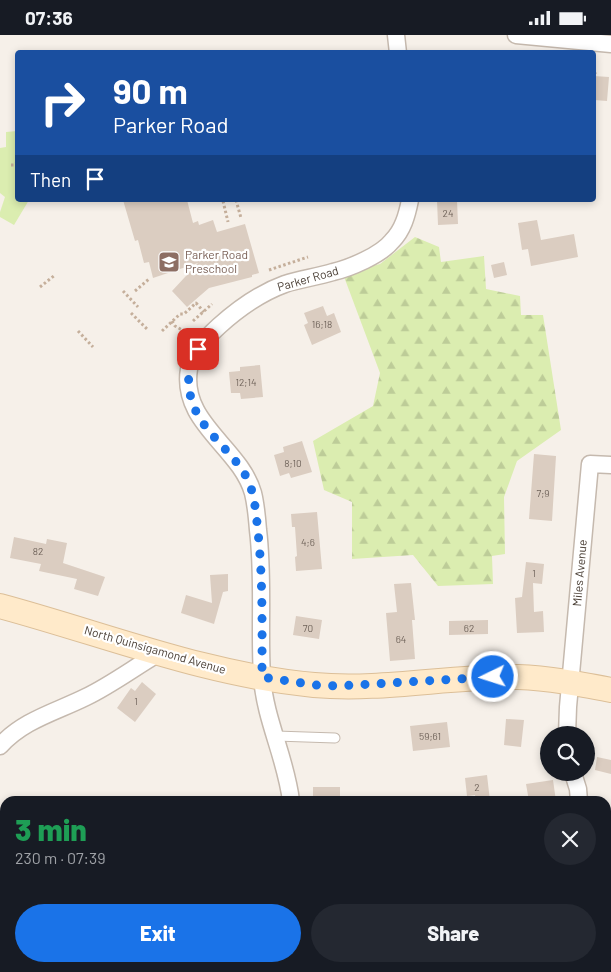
<!DOCTYPE html>
<html lang="en">
<head>
<meta charset="utf-8">
<style>
  body { margin:0; font-family:Barlow,sans-serif; background:#242831; color:#f1f3f6; height:100vh; display:flex; flex-direction:column; font-size:19px; white-space:nowrap }
  * { box-sizing:border-box; margin:0 }
  p { font-size:16px; color:#9ea1a6 }
  .icon { flex:none; width:28px; height:28px; fill:none; stroke:currentColor; stroke-width:2; stroke-linecap:round; stroke-linejoin:round }
  .map { position:relative; flex:1; overflow:hidden }
  .panel { position:absolute; left:0px; top:761px; width:611px; height:176px; display:flex; flex-direction:column; background:#171b24; border-radius:15px 15px 0 0; box-shadow:0 2px 8px #0003 }
  .panel>* { flex:none }
  .hud { position:absolute; left:15px; top:15px; width:581px; height:152px; border-radius:5px; box-shadow:0 2px 8px #0003; background:#1a4fa0; color:#fff; overflow:hidden }
  .controls { position:absolute; left:540px; top:691px; display:grid; gap:10px }
  .controls a { display:grid; place-items:center; width:55px; height:55px; border-radius:50%; background:#171b24; box-shadow:0 2px 8px #0003; font-size:25px }
  .pin { position:absolute; display:grid; place-items:center; width:42px; height:42px; color:#fff; margin:-21px; border-radius:10px; box-shadow:0 2px 8px #0006 }
  .me { position:absolute; width:55px; margin:-28px; rotate:266deg; stroke-linejoin:round; filter:drop-shadow(0 0 4px #0008) }
  .turn { display:flex; align-items:center; gap:18px; height:105px; padding:0 15px; font-size:22px }
  .turn .icon { width:65px; height:65px; stroke-width:2.5 }
  .turn b { display:block; font-size:35px; line-height:42px }
  .then { display:flex; align-items:center; height:48px; padding:0 15px; background:#0003; gap:10px; font-size:19px }
  .round { display:grid; place-items:center; flex:none; width:52px; height:52px; border-radius:26px; background:#242831 }
  .summary { display:flex; align-items:center; justify-content:space-between; height:85px; padding:0 15px }
  h1 { font-size:30px; font-weight:800; line-height:38px; color:#1e9e55 }
  .button { display:flex; gap:10px; margin-top:auto; padding:10px 15px }
  .button a { flex:1; height:58px; border-radius:30px; background:#1a73e8; color:#fff; font-size:20px; font-weight:800; line-height:58px; text-align:center }
  .button a+a { background:#242831; color:#f1f3f6 }
  .status { display:flex; justify-content:space-between; align-items:center; height:35px; padding:0 25px; background:#171b24; direction:ltr }
  .status svg { height:14px; fill:currentColor }
  .map>svg:first-child { display:block }
  .forest { fill:url(#forest-firs) }
  .green { fill:#dbedb0 }
  .water { fill:url(#water-rules) }
  .building { fill:#dbcdc1 }
  .lines { fill:none; stroke-linecap:round; stroke-linejoin:round }
  .service-casing { stroke:#c5b9ae; stroke-width:11 }
  .minor-casing { stroke:#c5b9ae; stroke-width:19 }
  .secondary-casing { stroke:#dcbf98; stroke-width:26 }
  .path { stroke:#c5af9b; stroke-width:3; stroke-dasharray:2.5 2.5; stroke-linecap:butt }
  .service { stroke:#fff; stroke-width:9 }
  .minor { stroke:#fff; stroke-width:16 }
  .secondary { stroke:#ffeaca; stroke-width:24 }
  .route { stroke:#1a73e8; stroke-width:9; stroke-dasharray:0 16.2 }
  .labels { text-anchor:middle; stroke-width:4.5; stroke-linejoin:round; paint-order:stroke }
  .number-label { font-size:10px; fill:#6f635a }
  .education-label { font-size:12px; fill:#785e54; stroke:#fff; text-anchor:start }
  .street-label { font-size:12px; fill:#4b4037; stroke:#fff }
</style>
</head>
<body>
<div class="status"><b>07:36</b><svg viewBox="0 0 49 12"><path d="M0 12V9h3v3zM5 12V6h3v6zM10 12V3h3v9zM15 12V0h3v12zM26 1h20v11H26zM47 4h2v5h-2z"/></svg></div>
<div class="map">
<svg width="611" height="937" viewBox="0 0 611 937">
  <defs>
    <pattern id="forest-firs" width="22" height="20" patternUnits="userSpaceOnUse" patternTransform="scale(1.25)"><rect width="22" height="20" fill="#dbedb0"/><path d="M5 1l3.5 6h-7zM16 11l3.5 6h-7z" fill="#bdcc98"/></pattern>
    <pattern id="water-rules" width="6" height="5" patternUnits="userSpaceOnUse" patternTransform="scale(1.25)"><rect width="6" height="5" fill="#a2e1f6"/><path d="M0 2.5h6" fill="none" stroke="#8dc2d4"/></pattern>
  </defs>
  <rect width="100%" height="100%" fill="#f6f0e9"/>
  <!-- forest -->
  <path class="forest" d="M415,202L439,212L441,227L484,221L486,254L520,261L521,280H543L561,395L517,426L504,462L505,519L492,521L493,549L438,551L413,520L352,524V467L324,455L313,406L373,371L380,338L343,239L380,229Z"/>
  <!-- green -->
  <path class="green" d="M17,96L18,165H29L14,190L0,182V177L5,162L0,158V113L6,112V97Z"/>
  <!-- water -->
  <path class="water" d="M611,902V937H545L551,933L606,932V904Z"/>
  <!-- building -->
  <path class="building" d="M594,41L609,42L607,66L594,65Z
    M123,165H187L193,188L198,186L199,190L213,185L217,197L245,189L259,238L252,240V242L209,253L187,272L172,256L198,228L153,243L149,227L144,228L138,205L135,206Z
    M437,165H457L458,189L438,190Z
    M537,185L541,205L574,199L578,222L531,231L528,214L522,215L518,188Z
    M504,227L507,240L494,243L491,230Z
    M323,271L327,281L334,278L341,297L312,310L304,290L308,288L304,278Z
    M260,330L263,362L241,364L240,358H231L229,337L240,336V332Z
    M302,406L312,437L291,443L289,438L280,441L274,420L284,417L283,412Z
    M534,419L556,421L552,486L529,484Z
    M317,477L322,534L296,536L295,522L297,521L295,492H292L291,479Z
    M14,502L46,509L47,504L67,508L63,528L105,542L98,561L74,554L77,544L39,536L41,529L10,523Z
    M526,527L544,529L542,549L533,548L534,577L543,576L544,597L517,598L515,563L522,562Z
    M228,539V556L223,557L214,589L181,578L186,560L212,568L210,540Z
    M411,548L415,585H412L415,624L390,626L386,578L397,577L394,549Z
    M296,581L322,585L319,604L293,600Z
    M488,585V599L449,600V586Z
    M142,647L156,659L135,687L117,673L131,653L135,656Z
    M506,684L524,685L521,712L504,710Z
    M447,687L450,712L413,716L410,691Z
    M597,722L611,725V739L595,735Z
    M487,740L490,766H476L475,760L467,761L465,743Z
    M553,745L556,766H529L526,749Z
    M313,752H340V766H313Z"/>
  <g class="lines">
    <!-- service casing -->
    <g class="service-casing">
      <path id="service" d="M276,701L335,703
        M0,817H5"/>
    </g>
    <!-- minor casing -->
    <g class="minor-casing">
      <path id="minor" d="M396,0L398,18
        M516,0L611,9
        M567,700L568,672L590,429L611,430
        M0,711C23,685 56,677 86,662C111,650 135,632 159,618
        M573,738L578,754L579,766
        M291,766C286,723 265,685 262,642C259,593 264,544 258,495C257,482 256,470 253,458C240,412 180,388 189,334C192,317 206,303 219,291C239,273 260,258 285,249C300,244 317,242 333,237C350,233 381,220 392,206C403,195 407,180 410,165
        M293,937V932"/>
    </g>
    <!-- secondary casing -->
    <g class="secondary-casing">
      <path id="secondary" d="M0,571C104,599 206,640 314,650C382,656 450,641 518,642C549,643 580,649 611,655"/>
    </g>
    <!-- path -->
    <path class="path" d="M594,37L595,38V41
      M11,130H14L18,127
      M236,165L241,183
      M223,166L228,187
      M269,235L308,222
      M40,252L55,240
      M123,256L138,272
      M135,256L149,244
      M131,278L148,295
      M172,286L175,291L184,296
      M193,286L212,269
      M78,296L93,312
      M162,296L180,279H184L196,268L204,277"/>
    <!-- service -->
    <use href="#service" class="service"/>
    <!-- minor -->
    <use href="#minor" class="minor"/>
    <!-- secondary -->
    <use href="#secondary" class="secondary"/>
  </g>
  <g class="lines">
    <!-- route -->
    <path class="route" d="M198,314C183,336 187,366 203,388C217,408 237,423 248,445C255,461 256,479 258,497C263,545 262,593 262,642L315,650L338,651L493,642"/>
  </g>
  <!-- icons -->
  <defs>
    <g id="school-square" transform="scale(1.125)"><rect x="-9" y="-9" width="18" height="18" rx="4" fill="#8d6e63" stroke="#fff"/><path d="M0-5L7-2L0 1L-7-2ZM-4 1L0 2.5L4 1V4Q0 6-4 4Z" fill="#fff"/></g>
  </defs>
  <g fill-rule="evenodd">
    <use href="#school-square" x="169" y="227"/>
  </g>
  <g class="labels">
    <!-- number labels -->
    <g class="number-label">
      <text x="448" y="182">24</text>
      <text x="322" y="293">16;18</text>
      <text x="246" y="351">12;14</text>
      <text x="293" y="432">8;10</text>
      <text x="543" y="462">7;9</text>
      <text x="308" y="511">4;6</text>
      <text x="38" y="520">82</text>
      <text x="534" y="542">1</text>
      <text x="308" y="597">70</text>
      <text x="469" y="597">62</text>
      <text x="401" y="608">64</text>
      <text x="136" y="670">1</text>
      <text x="430" y="705">59;61</text>
      <text x="477" y="756">2</text>
    </g>
    <!-- education labels -->
    <g class="education-label">
      <text x="185" y="224">Parker Road<tspan x="185" dy="14">Preschool</tspan></text>
    </g>
    <!-- street labels -->
    <g class="street-label">
      <text transform="translate(308 244) rotate(-16)" y="4">Parker Road</text>
      <text transform="translate(580 538) rotate(-85)" y="4">Miles Avenue</text>
      <text transform="translate(155 615) rotate(16)" y="4">North Quinsigamond Avenue</text>
    </g>
  </g>
</svg>
<div class="controls">
<a><svg class="icon" aria-label="search" viewBox="0 0 24 24"><circle cx="10" cy="10" r="6"/><path d="M15 15l6 6"/></svg></a>
</div>
<div class="pin" style="left:198px;top:314px;background:#d93025"><svg class="icon" aria-label="arrive" viewBox="0 0 24 24"><path d="M6 21V4h12l-3 4 3 4H6"/></svg></div>
<svg class="me" style="left:493px;top:642px" viewBox="-20 -20 40 40"><circle r="17" fill="#1a73e8" stroke="#fff" stroke-width="3"/><path d="M0-11L8 9 0 5-8 9z" fill="#fff"/></svg>
<div class="hud">
<div class="turn"><svg class="icon" aria-label="right" viewBox="0 0 24 24"><path d="M7 20v-9h11M14 6l5 5-5 5"/></svg><div><b>90 m</b>Parker Road</div></div>
<div class="then">Then<svg class="icon" aria-label="arrive" viewBox="0 0 24 24"><path d="M6 21V4h12l-3 4 3 4H6"/></svg></div>
</div>
<section class="panel">
<div class="summary"><div><h1>3 min</h1><p>230 m · 07:39</p></div><a class="round"><svg class="icon" aria-label="close" viewBox="0 0 24 24"><path d="M6 6l12 12M18 6L6 18"/></svg></a></div>
<div class="button"><a>Exit</a><a>Share</a></div>
</section>
</div>
</body>
</html>
